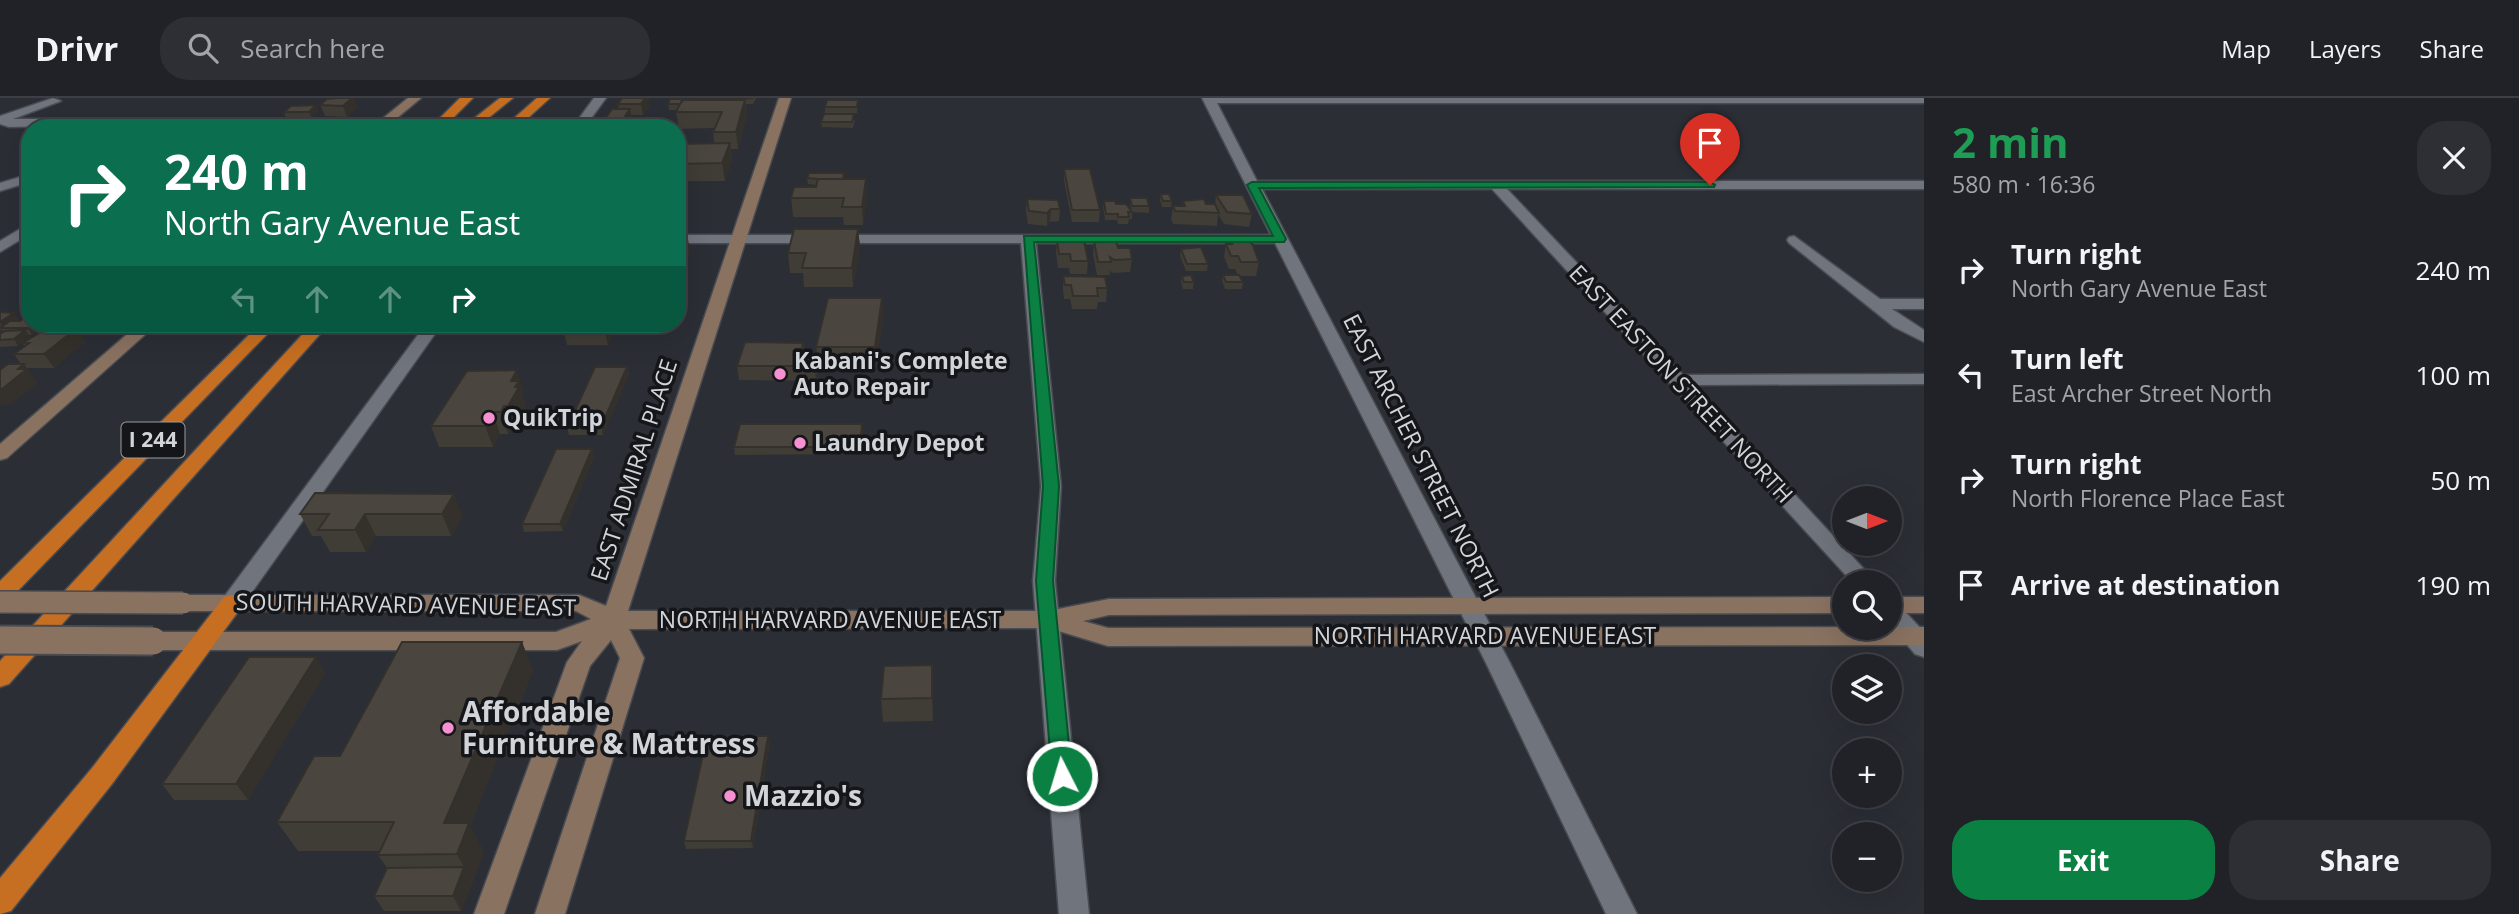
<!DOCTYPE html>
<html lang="en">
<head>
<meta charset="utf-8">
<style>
  body { margin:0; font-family:"Open Sans",sans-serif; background:#2d2f34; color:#f1f3f6; height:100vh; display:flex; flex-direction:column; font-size:26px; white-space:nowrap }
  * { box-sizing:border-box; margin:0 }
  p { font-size:23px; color:#a2a4a8 }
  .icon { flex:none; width:38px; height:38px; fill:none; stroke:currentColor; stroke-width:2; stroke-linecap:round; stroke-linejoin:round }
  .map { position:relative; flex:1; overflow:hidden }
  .panel { display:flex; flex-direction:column; background:#202228; width:595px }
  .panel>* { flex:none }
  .guide { position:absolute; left:21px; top:21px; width:665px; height:214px; border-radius:28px; box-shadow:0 7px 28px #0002,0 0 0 2px #3d3f45; background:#0b6e4f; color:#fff; overflow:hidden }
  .needle { width:46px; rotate:90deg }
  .buttons { position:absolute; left:1832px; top:388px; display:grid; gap:14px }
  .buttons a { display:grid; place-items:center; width:70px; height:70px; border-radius:50%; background:#202228; box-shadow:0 7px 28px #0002,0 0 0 2px #3d3f45; font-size:35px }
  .pin { position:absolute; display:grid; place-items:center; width:60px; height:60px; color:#fff; margin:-72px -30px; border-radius:50% 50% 50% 0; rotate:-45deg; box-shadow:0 0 7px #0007 }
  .pin .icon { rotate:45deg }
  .me { position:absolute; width:77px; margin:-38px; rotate:355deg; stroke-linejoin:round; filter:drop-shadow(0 0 5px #0008) }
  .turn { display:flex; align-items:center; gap:24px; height:147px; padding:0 28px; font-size:32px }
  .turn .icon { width:91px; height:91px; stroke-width:2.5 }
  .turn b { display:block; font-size:49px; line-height:60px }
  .lanes { display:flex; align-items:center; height:66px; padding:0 28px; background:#0003; justify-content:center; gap:35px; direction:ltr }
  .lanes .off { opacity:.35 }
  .round { display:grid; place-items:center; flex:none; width:74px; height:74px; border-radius:28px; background:#2d2f34 }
  .summary { display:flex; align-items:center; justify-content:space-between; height:119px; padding:0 28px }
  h1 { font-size:42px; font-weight:700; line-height:52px; color:#1e9e55 }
  .action { display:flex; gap:14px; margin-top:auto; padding:14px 28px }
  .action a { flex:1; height:80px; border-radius:28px; background:#0b8043; color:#fff; font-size:28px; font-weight:700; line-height:80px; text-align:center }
  .action a+a { background:#2d2f34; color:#f1f3f6 }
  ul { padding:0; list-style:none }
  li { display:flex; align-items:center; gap:21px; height:105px; padding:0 28px }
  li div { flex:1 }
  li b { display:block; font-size:26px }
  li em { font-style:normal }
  header { display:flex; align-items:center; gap:42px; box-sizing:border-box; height:98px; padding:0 35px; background:#202228; border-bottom:2px solid #3d3f45 }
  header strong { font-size:33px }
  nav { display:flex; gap:38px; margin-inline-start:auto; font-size:24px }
  .search { width:490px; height:63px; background:#2d2f34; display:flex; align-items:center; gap:18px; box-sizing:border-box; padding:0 24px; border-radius:28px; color:#a2a4a8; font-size:26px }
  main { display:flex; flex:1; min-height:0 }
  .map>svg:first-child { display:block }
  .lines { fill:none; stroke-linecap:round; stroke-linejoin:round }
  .street-casing { stroke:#484b51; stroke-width:3 }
  .secondary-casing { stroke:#484b51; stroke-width:3 }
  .highway-casing { stroke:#484b51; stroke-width:3 }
  .street { fill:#70747c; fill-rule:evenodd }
  .secondary { fill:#8a7261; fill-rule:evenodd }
  .highway { fill:#c66e21; fill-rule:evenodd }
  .secondary-bridge-far1-casing { stroke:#484b51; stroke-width:24; stroke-linecap:butt }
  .secondary-bridge-casing { stroke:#484b51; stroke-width:31; stroke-linecap:butt }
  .secondary-bridge-far1 { stroke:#8a7261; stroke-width:21 }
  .secondary-bridge { stroke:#8a7261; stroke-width:27 }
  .wall { fill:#403c36 }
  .shaded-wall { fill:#34312c }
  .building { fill:#4a463f; stroke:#34312c; stroke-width:2 }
  .route { fill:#0b8043; stroke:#07532c; stroke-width:2 }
  .poi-dot { fill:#f690d0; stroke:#151619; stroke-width:2.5 }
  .labels { text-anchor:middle; stroke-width:7; stroke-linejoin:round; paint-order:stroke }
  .shield { fill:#151619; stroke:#999b9f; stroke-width:2 }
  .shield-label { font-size:21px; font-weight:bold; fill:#d1d4d8 }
  .poi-label { font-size:23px; font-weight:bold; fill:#d1d4d8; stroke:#151619; text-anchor:start }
  .street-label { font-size:23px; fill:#d1d4d8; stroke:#151619 }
  .near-poi-label { font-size:28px; font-weight:bold; fill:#d1d4d8; stroke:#151619; text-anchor:start }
</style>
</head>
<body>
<header>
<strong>Drivr</strong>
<div class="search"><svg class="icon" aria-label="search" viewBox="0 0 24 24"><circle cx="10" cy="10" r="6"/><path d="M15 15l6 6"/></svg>Search here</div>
<nav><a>Map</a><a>Layers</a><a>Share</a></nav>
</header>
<main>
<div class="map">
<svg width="1924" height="816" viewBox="0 0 1924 816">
  <rect width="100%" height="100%" fill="#2b2e35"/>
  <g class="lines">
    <!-- street casing -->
    <g class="street-casing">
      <path id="street" d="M53,0L61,3L13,21H52L56,22V28L9,29L0,26V18Z
        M594,0H606L584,30H572Z
        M1202,0H1924V5H1217L1257,83H1924V91H1507L1683,277L1924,276V286L1693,287L1877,485H1853L1492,91H1262L1510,565L1637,816H1606L1486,565L1275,145H1036L1061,388L1055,483L1089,816H1059L1033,483L1041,388L1021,145H677V137H1271Z
        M30,76V84L0,93V85Z
        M30,125V136L0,154V143Z
        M1794,138L1880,201H1924V211H1892L1924,232V244L1894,229L1789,145L1787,142L1789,139Z
        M426,226H442L240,511L232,513L224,511L220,505L224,499Z
        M1890,504L1898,506L1924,534V559L1915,556L1890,527Z"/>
    </g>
    <!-- secondary casing -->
    <g class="secondary-casing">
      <path id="secondary" d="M408,0H421L385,30H371Z
        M779,0H791L628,513H1048L1109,501L1844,499V515L1109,517L1083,523L1108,530L1924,529V547L1108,548L1049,530L629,531L644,560L565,816H535L620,560L611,542L590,568L504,816H474L567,564L582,543L557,552H153L144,549L141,543L144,537L153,534H556L591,521L576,513H183L175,511L171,505L175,499L183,497H579L606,508Z
        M139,226H157L7,360L0,362V346Z
        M1890,499H1924V515H1890Z"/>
    </g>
    <!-- highway casing -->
    <g class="highway-casing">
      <path id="highway" d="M460,0H473L443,30H430Z
        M500,0H513L476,30H462Z
        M537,0H550L517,30H503Z
        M260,226H277L8,503L0,505V483Z
        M312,226H329L9,586L0,589V563Z
        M232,497L240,499L244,505L240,511L112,686L11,813L0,816V780L92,670L224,499Z"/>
    </g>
    <!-- street -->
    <use href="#street" class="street"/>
    <!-- secondary -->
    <use href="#secondary" class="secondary"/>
    <!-- highway -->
    <use href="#highway" class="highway"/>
    <!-- secondary-bridge-far1 casing -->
    <g class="secondary-bridge-far1-casing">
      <path id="secondary-bridge-far1" d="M0,504L183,505"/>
    </g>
    <!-- secondary-bridge casing -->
    <g class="secondary-bridge-casing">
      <path id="secondary-bridge" d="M0,542L153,543"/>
    </g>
    <!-- secondary-bridge-far1 -->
    <use href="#secondary-bridge-far1" class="secondary-bridge-far1"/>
    <!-- secondary-bridge -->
    <use href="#secondary-bridge" class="secondary-bridge"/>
  </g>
  <!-- wall -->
  <path class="wall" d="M691,0H756L753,6H746L747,18L738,51H731L732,62L725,83H681L680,78H677V46L714,45L713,34L714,30L679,31L676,14L677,12H669L668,6L684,2H690Z
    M858,2L857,15H825V9Z
    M648,5L649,9L643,17H631L632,22L627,30H599L606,26L605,21L619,11L618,6Z
    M316,7L318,13L311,19L286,20L284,14Z
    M320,7L358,9L347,19L325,18Z
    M855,22L853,30L822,29L821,24Z
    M1064,71L1100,112L1099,124H1072L1064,83Z
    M807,80L845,81L867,99L863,127H844L843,119H793L791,100L816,89V87L808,86Z
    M1160,96L1172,103L1171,109H1162L1160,102Z
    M1216,97L1252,116L1249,129L1224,126L1218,116L1217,128L1173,126L1171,121L1173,108H1182L1183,103L1215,106Z
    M1130,100L1149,108V115L1132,114V121H1129L1128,126H1118L1117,122H1105L1103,109L1104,103L1131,112L1130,106Z
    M1027,101L1060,111L1059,123L1050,124L1047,128L1028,126L1026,114Z
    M858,131L860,149L853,189H804L803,175H790L788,155Z
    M677,135L690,153L684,169H677Z
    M1057,142L1088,163L1087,176H1070L1069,170H1058L1056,155Z
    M1094,143L1118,150L1132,161L1130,174L1113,175L1110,173V177H1097L1093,156Z
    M1231,143L1259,164L1256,178H1240L1243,184L1242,191H1225L1222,183L1223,177H1238L1235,171H1229L1224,159L1226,146H1230Z
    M1181,151L1208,166L1207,173H1186L1180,158Z
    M1063,178L1107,190L1106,204H1098L1097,211H1072L1070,201H1064L1063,192Z
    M1182,178L1194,184L1193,191H1183L1181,184Z
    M882,200L883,220L876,270L819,269L816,283L739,282L737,268L803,245L805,255H817L816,249Z
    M0,214L19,222L18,223L30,226H47L32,237H28L30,239L26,243L61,230L58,226H102L90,233H78L85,244L54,270H26L37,285L12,305L0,307V272L21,266L14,256L24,248L22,245L18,248L0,249V236L3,234L2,232H0Z
    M562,226H624L621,234H614L608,247H567L562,227Z
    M627,269L629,276L603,337H569L567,330Z
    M524,293L522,296L525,304L524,306L526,310L515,330H512L508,336H500L493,349H439L431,328Z
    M863,333L860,356L735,357L734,349Z
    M594,359L563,433L524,434L522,426Z
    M315,395L463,418L451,438H376L366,454H330L321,438H312L300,416Z
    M522,544L533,573L470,728L484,754L461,813H384L374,798L387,770L378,757L380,753H298L277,724L340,658Z
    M325,575L248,702H174L162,686Z
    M933,590V623L883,624L881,601Z
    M768,638L770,645L753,750L686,751L684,743Z"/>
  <!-- shaded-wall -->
  <path class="shaded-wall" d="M352,0H354L358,9L347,19L343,8Z
    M645,0H651L648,5L649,9L643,17L641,6Z
    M745,2L747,18L738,51L736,34Z
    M316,7L318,13L311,19L309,14Z
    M630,11L632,22L627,30H625L623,21Z
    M730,45L732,62L725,83L722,65Z
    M866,81L867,99L863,127L862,109Z
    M1051,111L1050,124L1047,128V115Z
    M858,131L860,149L853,189L852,170Z
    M687,135L690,153L684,169L681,150Z
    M882,200L883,220L876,270L875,249Z
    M14,215L19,222L7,230H2L0,224Z
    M33,226H47L32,237L28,230Z
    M86,226H102L90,233Z
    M603,226H612L614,234L608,247Z
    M619,226H624L621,234Z
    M77,230L85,244L54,270L44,256Z
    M25,232L30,239L18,248L14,241Z
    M818,255L819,269L816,283L815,268Z
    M24,266L37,285L12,305L0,307V291L18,271Z
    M627,269L629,276L603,337L601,329Z
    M517,272L524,293L522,296L525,304L524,306L526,310L515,330L508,308L511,283Z
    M504,308L512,330L508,336L501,314Z
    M493,314L500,336L493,349L485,328Z
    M862,326L863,333L860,356V349Z
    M592,351L594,359L563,433L560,426Z
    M454,396L463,418L451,438L442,416Z
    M365,416L376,438L366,454L355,432Z
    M522,544L533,573L470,728L484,754L472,784L457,756L444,725Z
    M316,559L325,575L248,702L236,686Z
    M932,567L933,590V623L932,600Z
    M768,638L770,645L753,750L751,743Z
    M464,769L472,784L461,813L453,798Z"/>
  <!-- building -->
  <path class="building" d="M338,0H352L343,8L320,7L327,1Z
    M622,0H645L641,6H618Z
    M691,0H753L722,1L721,2H690Z
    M670,1H684L680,6H668Z
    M682,2H745L736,34H713L722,14H676Z
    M827,2H858L857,9H825Z
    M316,7L309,14H284L291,8Z
    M612,11H630L623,21H605Z
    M824,16H854L852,24H821Z
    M623,24L619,30H599L601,27Z
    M730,45L722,65L678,66L680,61H677V46Z
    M1064,71H1090L1100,112H1072Z
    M809,75H844L843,81H818L807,80Z
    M818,81H866L862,109H842L844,100H791L794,89H816Z
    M1160,96H1169L1172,103H1163Z
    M1216,97H1243L1252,116L1227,114Z
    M1130,100H1147L1149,108H1132Z
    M1027,101L1058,102L1060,111H1051L1047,115L1029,113Z
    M1204,101L1206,106H1215L1219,115L1175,113L1173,108H1185L1183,103Z
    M1104,103H1115L1116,106H1126L1132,114H1128L1129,119H1118V116H1106Z
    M794,131H858L852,170H802L806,155H788Z
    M677,135H687L681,150H677Z
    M1057,142H1084L1088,163H1071L1070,156H1059Z
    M1094,143H1116L1118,150H1130L1132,161L1114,162L1110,159L1111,164H1098Z
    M1231,143H1246L1252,145L1259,164H1241L1238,158H1231L1226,146H1232Z
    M1201,149L1208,166H1187L1181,151Z
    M1191,177L1194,184H1184L1182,178Z
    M1223,177H1239L1243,184H1226Z
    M1063,178L1105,179L1107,190H1097L1098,198H1073L1071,187H1065Z
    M828,200H882L875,249H816Z
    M0,214L14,215L0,224Z
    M30,216V226H33L28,230H0L10,223H20Z
    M562,226H603L562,227Z
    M48,230H77L44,256H14L29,245H22Z
    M25,232L14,241L0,242V236L5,233Z
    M745,244L803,245L802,251H796L795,254L818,255L815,268H737Z
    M8,266H24L18,271H27L2,291H0V272Z
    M595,269H627L601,329L567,330Z
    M517,272L511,283H519L515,289H519L508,308H504L501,314H493L485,328H431L467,273Z
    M740,326H862L860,349H734Z
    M556,351H592L560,426H522Z
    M315,395L454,396L442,416H365L355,432H318L329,416H300Z
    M402,544H522L444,725H469L457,756L378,757L394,724H277L314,658H340Z
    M249,559H316L236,686H162Z
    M932,567V600L881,601L884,568Z
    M707,638H768L751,743H684Z
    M464,769L453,798H374L387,770Z"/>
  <!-- route -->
  <path class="route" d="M1710,84L1715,87L1714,89L1259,90L1286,141L1284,144H1034L1059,388L1053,483L1072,678L1069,684L1062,686L1055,684L1052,678L1036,483L1043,388L1024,138H1273L1247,87L1252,84Z"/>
  <!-- markers -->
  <g class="poi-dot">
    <circle cx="780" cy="276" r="7"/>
    <circle cx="489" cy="320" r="7"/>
    <circle cx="800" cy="345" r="7"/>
    <circle cx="448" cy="630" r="7"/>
    <circle cx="730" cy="698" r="7"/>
  </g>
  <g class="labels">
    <!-- shield labels -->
    <rect class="shield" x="121.5" y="324.5" width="63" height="35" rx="5"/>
    <g class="shield-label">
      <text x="153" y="349">I 244</text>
    </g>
    <!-- poi labels -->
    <g class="poi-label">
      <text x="794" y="271">Kabani's Complete<tspan x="794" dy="26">Auto Repair</tspan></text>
      <text x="503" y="328">QuikTrip</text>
      <text x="814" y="353">Laundry Depot</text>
    </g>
    <!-- street labels -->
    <g class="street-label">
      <text transform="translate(1681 286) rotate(47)" y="8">EAST EASTON STREET NORTH</text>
      <text transform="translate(1421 358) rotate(63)" y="8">EAST ARCHER STREET NORTH</text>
      <text transform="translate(634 372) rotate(-72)" y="8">EAST ADMIRAL PLACE</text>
      <text transform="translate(406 507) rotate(1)" y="8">SOUTH HARVARD AVENUE EAST</text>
      <text x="830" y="530">NORTH HARVARD AVENUE EAST</text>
      <text x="1485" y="546">NORTH HARVARD AVENUE EAST</text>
    </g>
    <!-- near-poi labels -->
    <g class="near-poi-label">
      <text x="462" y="624">Affordable<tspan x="462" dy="32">Furniture &amp; Mattress</tspan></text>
      <text x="744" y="708">Mazzio's</text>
    </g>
  </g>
</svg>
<div class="buttons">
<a><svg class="needle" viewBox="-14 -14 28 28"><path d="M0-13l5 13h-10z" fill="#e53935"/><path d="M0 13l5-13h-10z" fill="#a2a4a8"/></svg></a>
<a><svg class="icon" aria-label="search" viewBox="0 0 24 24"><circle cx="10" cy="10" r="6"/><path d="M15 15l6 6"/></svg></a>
<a><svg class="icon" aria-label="layers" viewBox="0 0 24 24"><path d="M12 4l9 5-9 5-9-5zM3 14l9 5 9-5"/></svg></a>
<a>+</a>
<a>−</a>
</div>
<div class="pin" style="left:1710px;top:87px;background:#d93025"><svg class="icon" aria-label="arrive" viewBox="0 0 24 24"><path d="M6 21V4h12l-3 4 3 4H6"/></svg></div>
<svg class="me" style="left:1062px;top:678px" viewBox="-20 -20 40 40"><circle r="17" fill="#0b8043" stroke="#fff" stroke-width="3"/><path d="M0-11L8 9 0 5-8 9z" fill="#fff"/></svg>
<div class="guide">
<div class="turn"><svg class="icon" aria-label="right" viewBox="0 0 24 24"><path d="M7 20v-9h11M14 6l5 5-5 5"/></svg><div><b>240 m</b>North Gary Avenue East</div></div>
<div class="lanes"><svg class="icon off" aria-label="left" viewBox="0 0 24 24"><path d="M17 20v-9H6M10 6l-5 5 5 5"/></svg><svg class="icon off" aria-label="ahead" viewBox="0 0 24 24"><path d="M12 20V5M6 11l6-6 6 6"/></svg><svg class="icon off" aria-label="ahead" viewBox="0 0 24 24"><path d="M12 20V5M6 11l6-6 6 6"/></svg><svg class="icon" aria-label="right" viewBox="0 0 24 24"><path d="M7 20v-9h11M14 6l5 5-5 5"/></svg></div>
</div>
</div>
<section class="panel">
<div class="summary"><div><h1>2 min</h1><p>580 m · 16:36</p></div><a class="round"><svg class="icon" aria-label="close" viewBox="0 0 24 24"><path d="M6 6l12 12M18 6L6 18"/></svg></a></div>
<ul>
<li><svg class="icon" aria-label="right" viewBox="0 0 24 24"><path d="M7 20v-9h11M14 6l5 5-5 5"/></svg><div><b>Turn right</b><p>North Gary Avenue East</p></div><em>240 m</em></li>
<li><svg class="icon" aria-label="left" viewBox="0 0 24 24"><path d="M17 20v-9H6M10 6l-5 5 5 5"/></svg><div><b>Turn left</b><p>East Archer Street North</p></div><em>100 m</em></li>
<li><svg class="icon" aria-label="right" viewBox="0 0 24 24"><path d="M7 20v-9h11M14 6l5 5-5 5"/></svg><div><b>Turn right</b><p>North Florence Place East</p></div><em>50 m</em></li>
<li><svg class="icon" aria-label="arrive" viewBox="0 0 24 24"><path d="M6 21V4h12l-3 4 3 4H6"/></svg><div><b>Arrive at destination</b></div><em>190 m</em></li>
</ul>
<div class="action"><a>Exit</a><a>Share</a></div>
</section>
</main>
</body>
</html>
